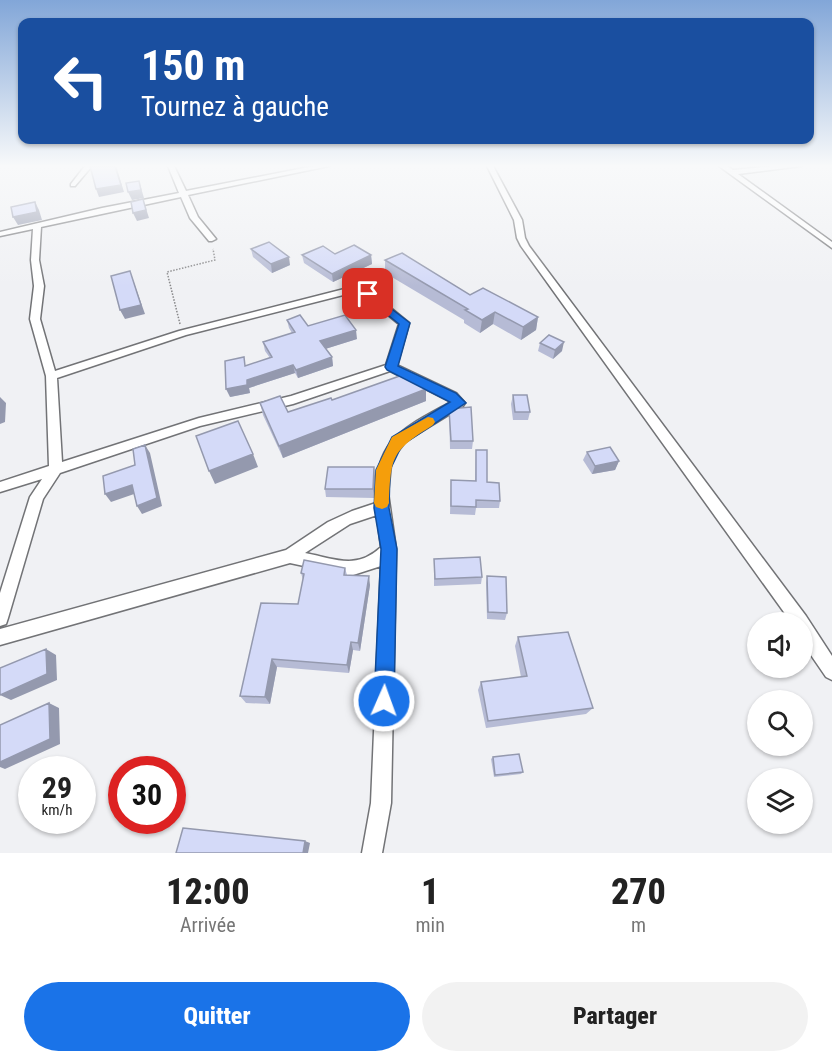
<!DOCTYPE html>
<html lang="fr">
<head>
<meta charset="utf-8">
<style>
  body { margin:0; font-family:"Roboto Condensed",sans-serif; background:#f2f2f2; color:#222; height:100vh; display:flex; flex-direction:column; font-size:22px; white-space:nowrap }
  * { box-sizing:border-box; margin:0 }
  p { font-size:20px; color:#767676 }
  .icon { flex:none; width:33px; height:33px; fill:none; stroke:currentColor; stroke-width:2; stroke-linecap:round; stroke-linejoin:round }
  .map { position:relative; height:853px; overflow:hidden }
  .panel { display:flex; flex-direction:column; background:#fff; flex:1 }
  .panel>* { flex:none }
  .banner { position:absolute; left:18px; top:18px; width:796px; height:126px; border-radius:12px; box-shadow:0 2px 4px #0004; background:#1a4fa0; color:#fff; overflow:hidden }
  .controls { position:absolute; left:747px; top:612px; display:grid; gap:12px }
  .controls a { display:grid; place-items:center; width:66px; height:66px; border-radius:50%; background:#fff; box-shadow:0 2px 4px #0004; font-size:30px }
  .speed { position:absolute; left:18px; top:756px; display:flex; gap:12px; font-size:30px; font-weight:700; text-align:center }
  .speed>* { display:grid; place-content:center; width:78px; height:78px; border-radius:50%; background:#fff; box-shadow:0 2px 4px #0004; line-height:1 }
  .speed small { font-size:15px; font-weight:400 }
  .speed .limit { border:9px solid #d22; background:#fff; color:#111 }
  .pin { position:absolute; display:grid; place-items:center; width:51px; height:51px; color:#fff; margin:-26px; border-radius:12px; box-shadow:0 3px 9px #0006 }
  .me { position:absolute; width:66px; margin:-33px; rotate:2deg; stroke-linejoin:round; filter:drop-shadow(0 0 4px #0008) }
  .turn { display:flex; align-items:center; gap:21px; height:126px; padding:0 24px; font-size:27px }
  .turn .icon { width:78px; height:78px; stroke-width:2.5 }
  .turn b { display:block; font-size:42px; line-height:51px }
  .eta { display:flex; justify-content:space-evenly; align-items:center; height:102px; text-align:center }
  .eta b { font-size:36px; font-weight:800; line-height:42px }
  .primary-button { display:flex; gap:12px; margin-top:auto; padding:12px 24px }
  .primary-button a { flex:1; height:69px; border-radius:36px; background:#1a73e8; color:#fff; font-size:24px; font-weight:800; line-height:69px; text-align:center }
  .primary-button a+a { background:#f2f2f2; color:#222 }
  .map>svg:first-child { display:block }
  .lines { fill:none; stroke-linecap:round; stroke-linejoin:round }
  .street-casing { stroke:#727376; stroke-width:3 }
  .path { stroke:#868688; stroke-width:1.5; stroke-dasharray:1.5 1.5; stroke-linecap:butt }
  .street { fill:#fff; fill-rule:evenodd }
  .wall { fill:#b6bbd5 }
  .shaded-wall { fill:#9499ae }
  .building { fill:#d4daf8; stroke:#9499ae; stroke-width:1.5 }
  .route { fill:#1a73e8; stroke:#114b97; stroke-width:1.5 }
  .slow { fill:#f59e0b }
</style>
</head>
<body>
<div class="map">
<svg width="832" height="853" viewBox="0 0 832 853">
  <rect width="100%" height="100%" fill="#f0f1f4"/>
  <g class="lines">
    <!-- street casing -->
    <g class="street-casing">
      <path id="street" d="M85,166H92L75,186H71V184Z
        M168,166H174L186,191L314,166H329L188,195L198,217L216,239L212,241H209L190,218L181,197L41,227L39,260L44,286L40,319L55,371L179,331L356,286L371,292L409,323L397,365L456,393L465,403L463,406L406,441L395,455L391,465L388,493L396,549L391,803L382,853H362L371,803L381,566L350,576L290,563L0,645V629L286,550L328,522L352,511L376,503C373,440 402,429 451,402L390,371L293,404L200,426L60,473L43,499L8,618L6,624L0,626V593L30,497L42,479L0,492V482L49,466L46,376L30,319L34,286L31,260L33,229L0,236V232L102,208L179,193ZM355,292L365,296L399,324L386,365L291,396L199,418L62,462L57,378L186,335ZM377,515L381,547C356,570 336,559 305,553L350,524Z
        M487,166H493L522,220L525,238L529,246L806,616L832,656V680L826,677L802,642V622H791L521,246L517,238L514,220Z
        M719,166H727L733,170L773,166H801L738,174L832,242V248Z"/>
    </g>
    <!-- path -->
    <path class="path" d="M180,324L167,272L215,260L213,249"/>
    <!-- street -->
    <use href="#street" class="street"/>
  </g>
  <!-- wall -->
  <path class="wall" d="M251,249L290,265L272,273L253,257Z
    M335,254L371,255L372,264L333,282L304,263L302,255Z
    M385,260L470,295L538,317L536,330L521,340L493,324L480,333L464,323V320L385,273Z
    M287,320L308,326L357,339L325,349L332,357L333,366L298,378L295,373L249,388L250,393L230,397L270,358L265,351L263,342L292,333L289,328Z
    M540,343L562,351L553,359L538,351Z
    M426,389V401L283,458L263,415L260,403L288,412L332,400Z
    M513,395L530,412L528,420H513L511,404Z
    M449,409L473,441L472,449H450Z
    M476,450L487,482L500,501L499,508H476L475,515L450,514L451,480L475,481Z
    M587,452L619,461L615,470L592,474L583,460Z
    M375,476L374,498L326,497L325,489Z
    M434,559L482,577L481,584L434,586Z
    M345,568L347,575L370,585L360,651L353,650L349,673L277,667L270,704L246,703L240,696L298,604L303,580L301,573Z
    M487,576L507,613L505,620L487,619L486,583Z
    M518,637L593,708L586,714L486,728L478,690L481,682L521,677L515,646Z
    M493,757L523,772L521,774L494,777L491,759Z"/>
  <!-- shaded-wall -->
  <path class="shaded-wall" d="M115,166H116L124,192L99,197L96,189Z
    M139,181L144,198L132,200L128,192Z
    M143,199L149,218L137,221L133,213Z
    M35,202L39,210L42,220L18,225L13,217Z
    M371,255L372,264L333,282L332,274Z
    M289,257L290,265L272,273L271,264Z
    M130,271L133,280L145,314L125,319L120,310Z
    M495,312L493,324L480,333L482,320Z
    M538,317L536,330L521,340L523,327Z
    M356,330L357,339L322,350L320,341Z
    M564,342L562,351L553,359L555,350Z
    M332,357L333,366L298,378L296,370Z
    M293,365L295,373L249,388L250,393L230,397L226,389L247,380Z
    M426,389V401L283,458L279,446Z
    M0,397L6,403L5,422L0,424Z
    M145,445L150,453L162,506L142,514L137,506Z
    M253,454L258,467L215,484L209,471Z
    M619,461L615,470L592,474L595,466Z
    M374,467L375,476L374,498L373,489Z
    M132,485L137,493L111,502L105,494Z
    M369,576L370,585L360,651L358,643Z
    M351,642L353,650L349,673L347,665Z
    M46,649L56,655L57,680L11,700L0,695Z
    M272,659L277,667L270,704L265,697Z
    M49,703L59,708L60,744L5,769L0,767V762Z
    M305,841L310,843L308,853H303Z"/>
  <!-- building -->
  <path class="building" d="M90,166H115L121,185L96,189Z
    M139,181L141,190L128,192L126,183Z
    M143,199L146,210L133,213L131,202Z
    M35,202L37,212L13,217L11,207Z
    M269,242L289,257L271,264L251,249Z
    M354,245L371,255L332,274L302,255L323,246L335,254Z
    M402,253L470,295L483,288L538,317L523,327L495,312L482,320L465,310L468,309L385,260Z
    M130,271L141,305L120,310L111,276Z
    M300,315L308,326L345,315L356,330L320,341L332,357L296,370L293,365L247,380V385L226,389L225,361L244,357L245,366L272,357L263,342L295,332L287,320Z
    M549,335L564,342L555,350L540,343Z
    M411,372L426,389L279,446L260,403L280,396L288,412L331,398L332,400Z
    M513,395H527L530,412H515Z
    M471,407L473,441H451L449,409Z
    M238,421L253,454L209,471L196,436Z
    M145,445L157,498L137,506L132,485L105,494L103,476L135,465L133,449Z
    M610,447L619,461L595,466L587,452Z
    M476,450H487V482L499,483L500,501L476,500V507L451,506V480L476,481Z
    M328,467H374L373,489H325Z
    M480,557L482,577L435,579L434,559Z
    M304,560L345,568L344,575L369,576L358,643L351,642L347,665L272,659L265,697L240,696L261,603L298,604L304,574L301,573Z
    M487,576L506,577L507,613L488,612Z
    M568,632L593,708L488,721L481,682L527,676L518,637Z
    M46,649L47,674L0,695V668Z
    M49,703L50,739L0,762V725Z
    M519,754L523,772L495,775L493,757Z
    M183,828L305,841L303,853H176Z"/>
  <!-- sky -->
  <linearGradient id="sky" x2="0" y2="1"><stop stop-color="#82a6d8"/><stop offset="0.58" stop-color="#f8f9fa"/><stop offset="1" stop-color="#f8f9fa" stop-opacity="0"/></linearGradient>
  <rect width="832" height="286" fill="url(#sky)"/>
  <!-- route -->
  <path class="route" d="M368,291L410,323L398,366L456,393L466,403L402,445L390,470L389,508L397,549L394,701L391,708L384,711L377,708L374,701L381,549L374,508L376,470L392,437L450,402L387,370L385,367L399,324L364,296V292Z"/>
  <!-- slow -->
  <path class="slow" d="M428,417L433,418L435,422L433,425C392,451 391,455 389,503L387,507L382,509L376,507L374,503L376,470L392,437Z"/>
</svg>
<div class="controls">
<a><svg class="icon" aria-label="sound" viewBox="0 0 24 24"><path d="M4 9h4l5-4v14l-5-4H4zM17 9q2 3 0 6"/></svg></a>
<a><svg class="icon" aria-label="search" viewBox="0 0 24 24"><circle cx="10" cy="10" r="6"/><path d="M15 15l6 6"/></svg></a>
<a><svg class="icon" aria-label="layers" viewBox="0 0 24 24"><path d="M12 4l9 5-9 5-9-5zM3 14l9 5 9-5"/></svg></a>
</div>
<div class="speed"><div>29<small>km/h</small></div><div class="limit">30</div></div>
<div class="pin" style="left:368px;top:294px;background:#d93025"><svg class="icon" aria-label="arrive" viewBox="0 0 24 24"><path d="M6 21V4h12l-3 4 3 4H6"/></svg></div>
<svg class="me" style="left:384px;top:701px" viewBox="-20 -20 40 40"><circle r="17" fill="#1a73e8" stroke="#fff" stroke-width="3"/><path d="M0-11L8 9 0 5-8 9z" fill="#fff"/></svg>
<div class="banner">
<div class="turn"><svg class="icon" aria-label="left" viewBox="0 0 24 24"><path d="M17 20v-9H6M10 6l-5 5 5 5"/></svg><div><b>150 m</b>Tournez à gauche</div></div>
</div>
</div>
<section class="panel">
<div class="eta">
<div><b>12:00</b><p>Arrivée</p></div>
<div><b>1</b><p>min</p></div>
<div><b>270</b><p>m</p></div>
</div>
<div class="primary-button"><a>Quitter</a><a>Partager</a></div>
</section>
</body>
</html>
